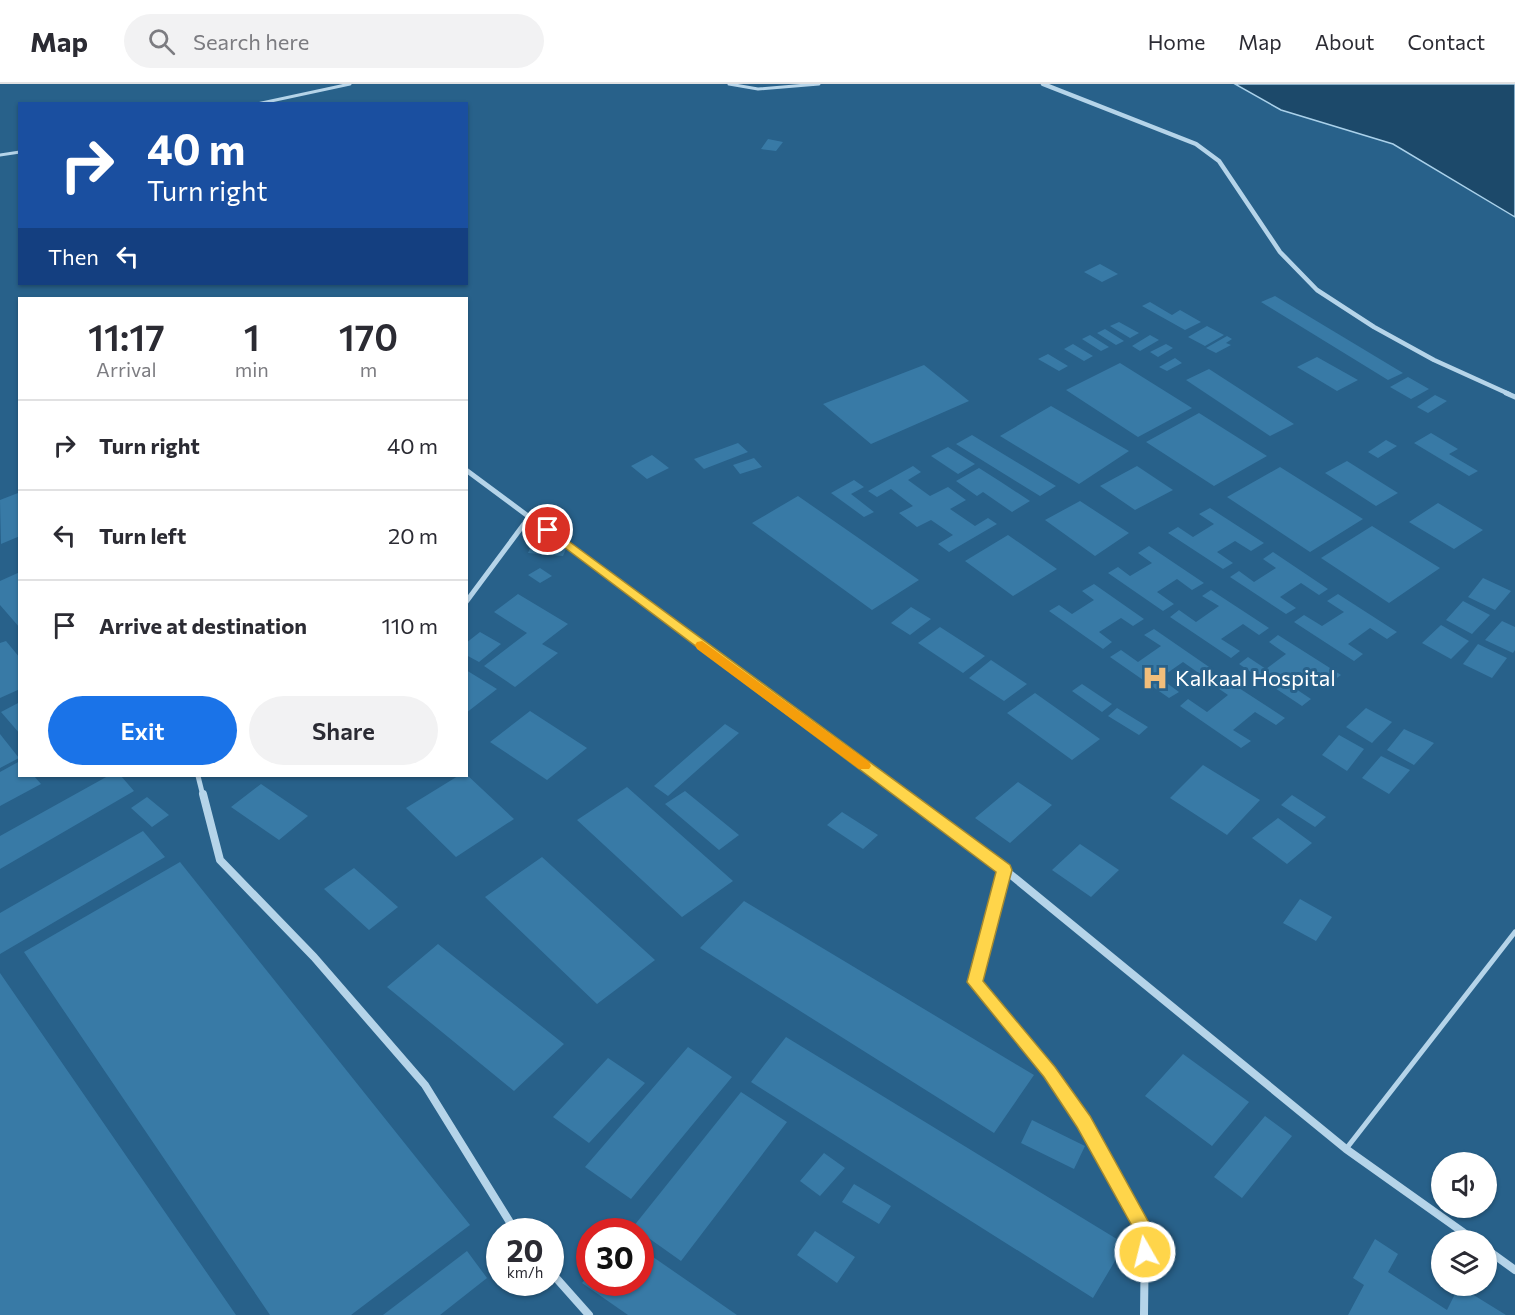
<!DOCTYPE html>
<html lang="en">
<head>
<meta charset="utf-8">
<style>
  body { margin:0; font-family:Commissioner,sans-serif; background:#f2f2f3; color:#2b2b33; height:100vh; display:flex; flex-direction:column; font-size:22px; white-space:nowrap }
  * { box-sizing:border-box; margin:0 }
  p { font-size:20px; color:#7c7c81 }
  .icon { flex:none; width:33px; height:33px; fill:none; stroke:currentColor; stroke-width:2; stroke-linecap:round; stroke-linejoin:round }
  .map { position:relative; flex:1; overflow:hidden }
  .drawer { position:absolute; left:18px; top:213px; width:450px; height:480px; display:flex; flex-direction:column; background:#fff; border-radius:0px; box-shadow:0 2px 4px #0004 }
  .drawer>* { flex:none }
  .top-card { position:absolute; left:18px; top:18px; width:450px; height:183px; border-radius:0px; box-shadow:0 2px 4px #0004; background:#1a4fa0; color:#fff; overflow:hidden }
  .fabs { position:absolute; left:1431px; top:1068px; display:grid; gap:12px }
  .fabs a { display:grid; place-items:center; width:66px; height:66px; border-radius:50%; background:#fff; box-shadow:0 2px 4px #0004; font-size:30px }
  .speed { position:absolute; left:486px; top:1134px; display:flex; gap:12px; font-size:30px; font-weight:700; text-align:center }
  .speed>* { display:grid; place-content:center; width:78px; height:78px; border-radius:50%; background:#fff; box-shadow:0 2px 4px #0004; line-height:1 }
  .speed small { font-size:15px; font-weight:400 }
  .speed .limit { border:9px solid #d22; background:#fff; color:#111 }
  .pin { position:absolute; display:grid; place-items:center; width:51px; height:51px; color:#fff; margin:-26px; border:3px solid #fff; border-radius:50%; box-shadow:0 2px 6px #0007 }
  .me { position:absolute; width:66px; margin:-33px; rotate:352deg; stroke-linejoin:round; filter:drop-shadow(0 0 4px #0008) }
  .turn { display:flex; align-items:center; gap:21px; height:126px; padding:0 30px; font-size:27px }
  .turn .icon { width:78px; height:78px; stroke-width:2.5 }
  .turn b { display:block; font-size:42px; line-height:51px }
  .then { display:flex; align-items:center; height:57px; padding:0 30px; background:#0003; gap:12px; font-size:22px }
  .eta { display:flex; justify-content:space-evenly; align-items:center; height:102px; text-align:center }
  .eta b { font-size:36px; font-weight:600; line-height:42px }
  .primary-button { display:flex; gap:12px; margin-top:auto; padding:12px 30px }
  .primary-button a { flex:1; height:69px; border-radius:36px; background:#1a73e8; color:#fff; font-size:24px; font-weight:600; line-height:69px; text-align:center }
  .primary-button a+a { background:#f2f2f3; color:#2b2b33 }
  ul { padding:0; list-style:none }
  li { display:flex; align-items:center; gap:18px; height:90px; padding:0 30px; border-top:2px solid #e1e1e2 }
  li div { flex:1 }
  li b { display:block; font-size:22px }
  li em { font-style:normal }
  header { display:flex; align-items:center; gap:36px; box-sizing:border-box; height:84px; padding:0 30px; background:#fff; border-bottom:2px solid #e1e1e2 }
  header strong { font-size:28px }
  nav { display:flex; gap:33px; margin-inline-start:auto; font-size:21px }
  .search { width:420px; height:54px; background:#f2f2f3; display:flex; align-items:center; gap:15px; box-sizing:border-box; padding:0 21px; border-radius:33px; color:#7c7c81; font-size:22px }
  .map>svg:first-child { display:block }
  .water { fill:#1c496a; stroke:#aad1ea; stroke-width:1.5 }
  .building { fill:#387aa6 }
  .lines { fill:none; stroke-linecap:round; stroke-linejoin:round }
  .lane-far1 { stroke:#b5d4e9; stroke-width:3 }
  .lane { stroke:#b5d4e9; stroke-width:5 }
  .street-far2 { stroke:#b5d4e9; stroke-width:4.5 }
  .street-far1 { stroke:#b5d4e9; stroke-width:5 }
  .street { stroke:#b5d4e9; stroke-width:8 }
  .route { fill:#ffd54a; stroke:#a68a30; stroke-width:1.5 }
  .slow { fill:#f59e0b }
  .labels { text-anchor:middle; stroke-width:6; stroke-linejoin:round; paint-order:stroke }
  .poi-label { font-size:22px; fill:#fff; stroke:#28618a; text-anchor:start }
</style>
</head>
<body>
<header>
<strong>Map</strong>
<div class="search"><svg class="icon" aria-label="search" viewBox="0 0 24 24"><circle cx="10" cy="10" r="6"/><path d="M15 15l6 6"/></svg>Search here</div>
<nav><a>Home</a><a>Map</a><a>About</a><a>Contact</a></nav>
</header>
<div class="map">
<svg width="1515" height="1231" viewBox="0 0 1515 1231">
  <rect width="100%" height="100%" fill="#28618a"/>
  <!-- water -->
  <path class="water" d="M1235,0H1515V133L1393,60L1281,26Z"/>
  <!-- building -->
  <path class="building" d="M768,55L783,58L776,67L761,65Z
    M1100,180L1118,190L1102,198L1084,188Z
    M1275,212L1403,289L1388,296L1261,218Z
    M1150,218L1172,231L1180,226L1201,238L1185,246L1142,222Z
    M1119,238L1139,249L1130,254L1110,242Z
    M1207,242L1224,251L1205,262L1188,253Z
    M1105,245L1124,257L1116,261L1097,249Z
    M1090,251L1109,263L1101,267L1082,255Z
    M1150,251L1159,256L1140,267L1132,262Z
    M1227,252L1232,255L1226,259L1231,261L1216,269L1206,264Z
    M1073,260L1093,272L1084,277L1064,265Z
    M1166,260L1173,264L1158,273L1150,268Z
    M1048,270L1068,282L1059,287L1038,275Z
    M1317,273L1358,296L1337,307L1297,283Z
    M1175,274L1182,279L1167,287L1159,283Z
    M1120,279L1192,324L1138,353L1066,306Z
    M924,281L969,317L871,360L823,320Z
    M1209,285L1294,340L1270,352L1186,296Z
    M1408,293L1429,305L1411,315L1390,303Z
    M1435,311L1447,317L1428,329L1417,323Z
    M1051,322L1129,367L1079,400L1000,352Z
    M1199,329L1267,372L1214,402L1146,358Z
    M1431,349L1458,365L1449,370L1478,387L1469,392L1414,359Z
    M972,351L1056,402L1040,412L956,360Z
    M1386,356L1397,362L1378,374L1368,368Z
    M738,359L748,368L704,385L694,375Z
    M948,363L975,380L958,390L931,372Z
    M652,371L669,384L647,395L631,382Z
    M754,374L762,383L740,390L733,381Z
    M1347,377L1398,409L1376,422L1325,389Z
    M913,382L921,388L908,396L930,412L948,403L966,416L950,425L975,442L988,434L997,440L949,468L938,460L953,451L931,436L917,443L899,429L913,422L891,405L877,413L868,407Z
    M1137,382L1173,406L1135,426L1100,402Z
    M1280,383L1363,435L1310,468L1227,413Z
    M979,384L1001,398L1030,417L1012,428L983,408L977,412L956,397Z
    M854,396L864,403L851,410L874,428L864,433L831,409Z
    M18,409L20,452L1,460L0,416Z
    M798,412L919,496L872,526L752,439Z
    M1080,417L1129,449L1095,472L1045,436Z
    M1438,419L1483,446L1454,465L1409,438Z
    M1210,424L1264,459L1251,467L1235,457L1217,468L1233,479L1223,485L1168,449L1178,443L1193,453L1214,440L1199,430Z
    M1372,442L1440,484L1389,519L1321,474Z
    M1008,451L1057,485L1013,512L965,477Z
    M531,462L566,465L563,472L528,469Z
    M1149,462L1204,499L1192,506L1177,495L1157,508L1174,520L1163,527L1108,489L1118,483L1130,492L1152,479L1138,469Z
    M1273,468L1328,505L1319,511L1301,499L1280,513L1296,524L1286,530L1230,493L1239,487L1254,498L1276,484L1263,475Z
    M540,484L552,492L540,499L528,491Z
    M20,488V544L0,521V497Z
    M1483,494L1511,507L1495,526L1468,513Z
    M1094,500L1144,535L1133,542L1121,534L1099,548L1112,558L1103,565L1049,527L1059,521L1072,530L1094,516L1082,507Z
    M1211,506L1269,544L1259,551L1243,540L1221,555L1240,567L1231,574L1170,533L1179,526L1196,538L1219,522L1202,512Z
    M518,510L568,540L542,560L558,569L515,603L484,582L527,549L494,528Z
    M1338,510L1397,548L1387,555L1370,544L1348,560L1363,570L1354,577L1294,538L1304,531L1322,542L1344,528L1327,517Z
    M1463,517L1490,531L1472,550L1446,536Z
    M911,523L931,535L910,551L891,539Z
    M1502,537L1515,543V566L1513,569L1485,556Z
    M1441,541L1469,557L1451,575L1422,559Z
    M940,543L985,572L963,589L918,559Z
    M1154,545L1212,585L1203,592L1183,578L1160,594L1179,608L1169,614L1110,573L1121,566L1138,578L1161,562L1144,551Z
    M480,548L501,560L479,578L466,571V559Z
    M1278,551L1341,591L1330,599L1313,588L1293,603L1311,615L1302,622L1239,580L1248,573L1266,585L1286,570L1269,558Z
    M6,557L20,574V605L0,614V559Z
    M1478,560L1507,574L1492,594L1463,580Z
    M991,576L1027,600L1004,617L969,594Z
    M466,586L497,605L466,629Z
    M1222,593L1285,634L1276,641L1255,628L1233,646L1251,657L1241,664L1180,622L1188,615L1207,628L1228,611L1212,600Z
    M1082,600L1112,620L1102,628L1072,607Z
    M1035,609L1100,655L1072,676L1007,629Z
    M20,618V650L1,628Z
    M1117,624L1148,643L1139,651L1108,632Z
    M1366,624L1392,638L1372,659L1346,643Z
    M530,627L587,664L547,696L490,658Z
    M725,640L739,649L668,712L654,702Z
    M1404,645L1434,659L1414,681L1387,666Z
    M0,650L19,674L0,684Z
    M1339,651L1364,665L1347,687L1322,671Z
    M1381,672L1410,686L1389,710L1362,694Z
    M20,677V692H34L41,700L0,722V688Z
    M1203,681L1260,716L1227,751L1170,714Z
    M466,690L514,735L456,773L406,724L458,692Z
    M108,692H121L134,707L0,785V752Z
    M1018,698L1052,721L1010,759L975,734Z
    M261,700L308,732L279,756L231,723Z
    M627,703L733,797L682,833L577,736Z
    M685,707L739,751L719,766L665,720Z
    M1292,711L1326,733L1315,743L1281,721Z
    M147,713L169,731L152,743L131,724Z
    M842,728L878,751L863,765L827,741Z
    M1278,734L1312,759L1287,780L1252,754Z
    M143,747L165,773L0,870V829Z
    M1080,760L1119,786L1091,813L1052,786Z
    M542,773L655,876L597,920L485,813Z
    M180,778L470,1141L351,1231H270L24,868Z
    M354,784L398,823L369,846L324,805Z
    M1300,815L1332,833L1316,857L1283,839Z
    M744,817L1034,991L994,1049L700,864Z
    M438,860L564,960L514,1007L387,903Z
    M0,889L236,1231H0Z
    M786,953L1125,1160L1093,1214L751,998Z
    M688,963L732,993L631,1115L585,1083Z
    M1183,970L1249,1018L1212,1062L1145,1012Z
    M608,974L645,999L589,1059L553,1033Z
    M741,1008L787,1038L681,1177L633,1143Z
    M1265,1032L1292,1052L1242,1114L1214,1093Z
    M1032,1036L1085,1062L1074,1085L1021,1059Z
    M824,1069L845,1084L820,1112L800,1097Z
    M854,1100L891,1122L879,1140L842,1118Z
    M815,1147L855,1173L837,1199L797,1171Z
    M1375,1155L1398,1170L1388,1188L1447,1226L1459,1202L1506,1231H1348L1364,1201L1353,1194Z
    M640,1164L737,1231H628L582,1199L590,1190V1198H640Z
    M467,1167L487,1194L440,1231H383Z"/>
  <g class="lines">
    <!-- lane-far1 -->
    <path class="lane-far1" d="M729,0L758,5L819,0
      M257,20L350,0
      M0,71L20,68"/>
    <!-- lane -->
    <path class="lane" d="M1346,1065L1515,848"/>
    <!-- street-far2 -->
    <path class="street-far2" d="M1043,0L1196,60L1219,77L1280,168L1317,206L1374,243L1434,276L1509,310"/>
    <!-- street-far1 -->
    <path class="street-far1" d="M1506,309L1515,313
      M466,386L905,712
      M466,518L530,432
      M198,692L203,712"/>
    <!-- street -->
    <path class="street" d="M203,710L220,776L314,873L425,1001L516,1148
      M903,710L1005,786L1346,1065L1474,1156
      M1005,786L975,898L1050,988L1084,1038L1145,1147L1144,1231
      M1486,1165L1515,1186
      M550,1187L589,1231"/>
  </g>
  <!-- route -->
  <path class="route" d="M548,442L1010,781L1012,786L983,897L1055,983L1090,1032L1154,1148V1168L1151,1175L1145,1177L1139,1175L1136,1168V1149L1077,1043L1044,993L967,898L996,788L544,448L542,446Z"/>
  <!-- slow -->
  <path class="slow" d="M702,557L869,678L871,682L869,685H859L697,565L695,561L697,558Z"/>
  <!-- icons -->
  <defs>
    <g id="hospital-bare" transform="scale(2.07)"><path d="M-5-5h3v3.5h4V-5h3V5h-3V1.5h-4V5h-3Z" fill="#f1be7b" stroke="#28618a" stroke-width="2.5" paint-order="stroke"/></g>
  </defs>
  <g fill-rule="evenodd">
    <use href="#hospital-bare" x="1155" y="594"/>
  </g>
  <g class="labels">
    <!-- poi labels -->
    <g class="poi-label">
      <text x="1175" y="602">Kalkaal Hospital</text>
    </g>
  </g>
</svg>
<div class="fabs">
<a><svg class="icon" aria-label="sound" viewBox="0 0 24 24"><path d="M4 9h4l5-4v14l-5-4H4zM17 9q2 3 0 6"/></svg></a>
<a><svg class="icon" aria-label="layers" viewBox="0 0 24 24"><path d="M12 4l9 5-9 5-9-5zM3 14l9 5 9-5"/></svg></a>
</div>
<div class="speed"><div>20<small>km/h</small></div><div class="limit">30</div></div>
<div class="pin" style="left:548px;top:446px;background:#d93025"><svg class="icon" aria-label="arrive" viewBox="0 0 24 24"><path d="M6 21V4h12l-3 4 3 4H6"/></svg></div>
<svg class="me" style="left:1145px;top:1168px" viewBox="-20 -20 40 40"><circle r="17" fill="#ffd54a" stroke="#fff" stroke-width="3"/><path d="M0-11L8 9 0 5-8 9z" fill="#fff"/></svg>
<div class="top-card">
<div class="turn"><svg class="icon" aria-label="right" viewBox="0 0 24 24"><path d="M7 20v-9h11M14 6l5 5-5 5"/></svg><div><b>40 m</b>Turn right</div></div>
<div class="then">Then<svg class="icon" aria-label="left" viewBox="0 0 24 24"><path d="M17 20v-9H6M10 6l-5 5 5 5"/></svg></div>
</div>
<section class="drawer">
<div class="eta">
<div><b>11:17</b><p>Arrival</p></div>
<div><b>1</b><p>min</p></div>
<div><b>170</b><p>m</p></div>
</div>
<ul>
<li><svg class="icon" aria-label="right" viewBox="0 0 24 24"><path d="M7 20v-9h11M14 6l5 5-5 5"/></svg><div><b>Turn right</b></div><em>40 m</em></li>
<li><svg class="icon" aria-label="left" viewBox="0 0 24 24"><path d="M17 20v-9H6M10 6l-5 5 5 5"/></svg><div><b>Turn left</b></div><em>20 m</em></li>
<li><svg class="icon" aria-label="arrive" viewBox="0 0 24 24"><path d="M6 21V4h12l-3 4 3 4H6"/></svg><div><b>Arrive at destination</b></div><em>110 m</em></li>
</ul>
<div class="primary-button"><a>Exit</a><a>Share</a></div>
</section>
</div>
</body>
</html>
